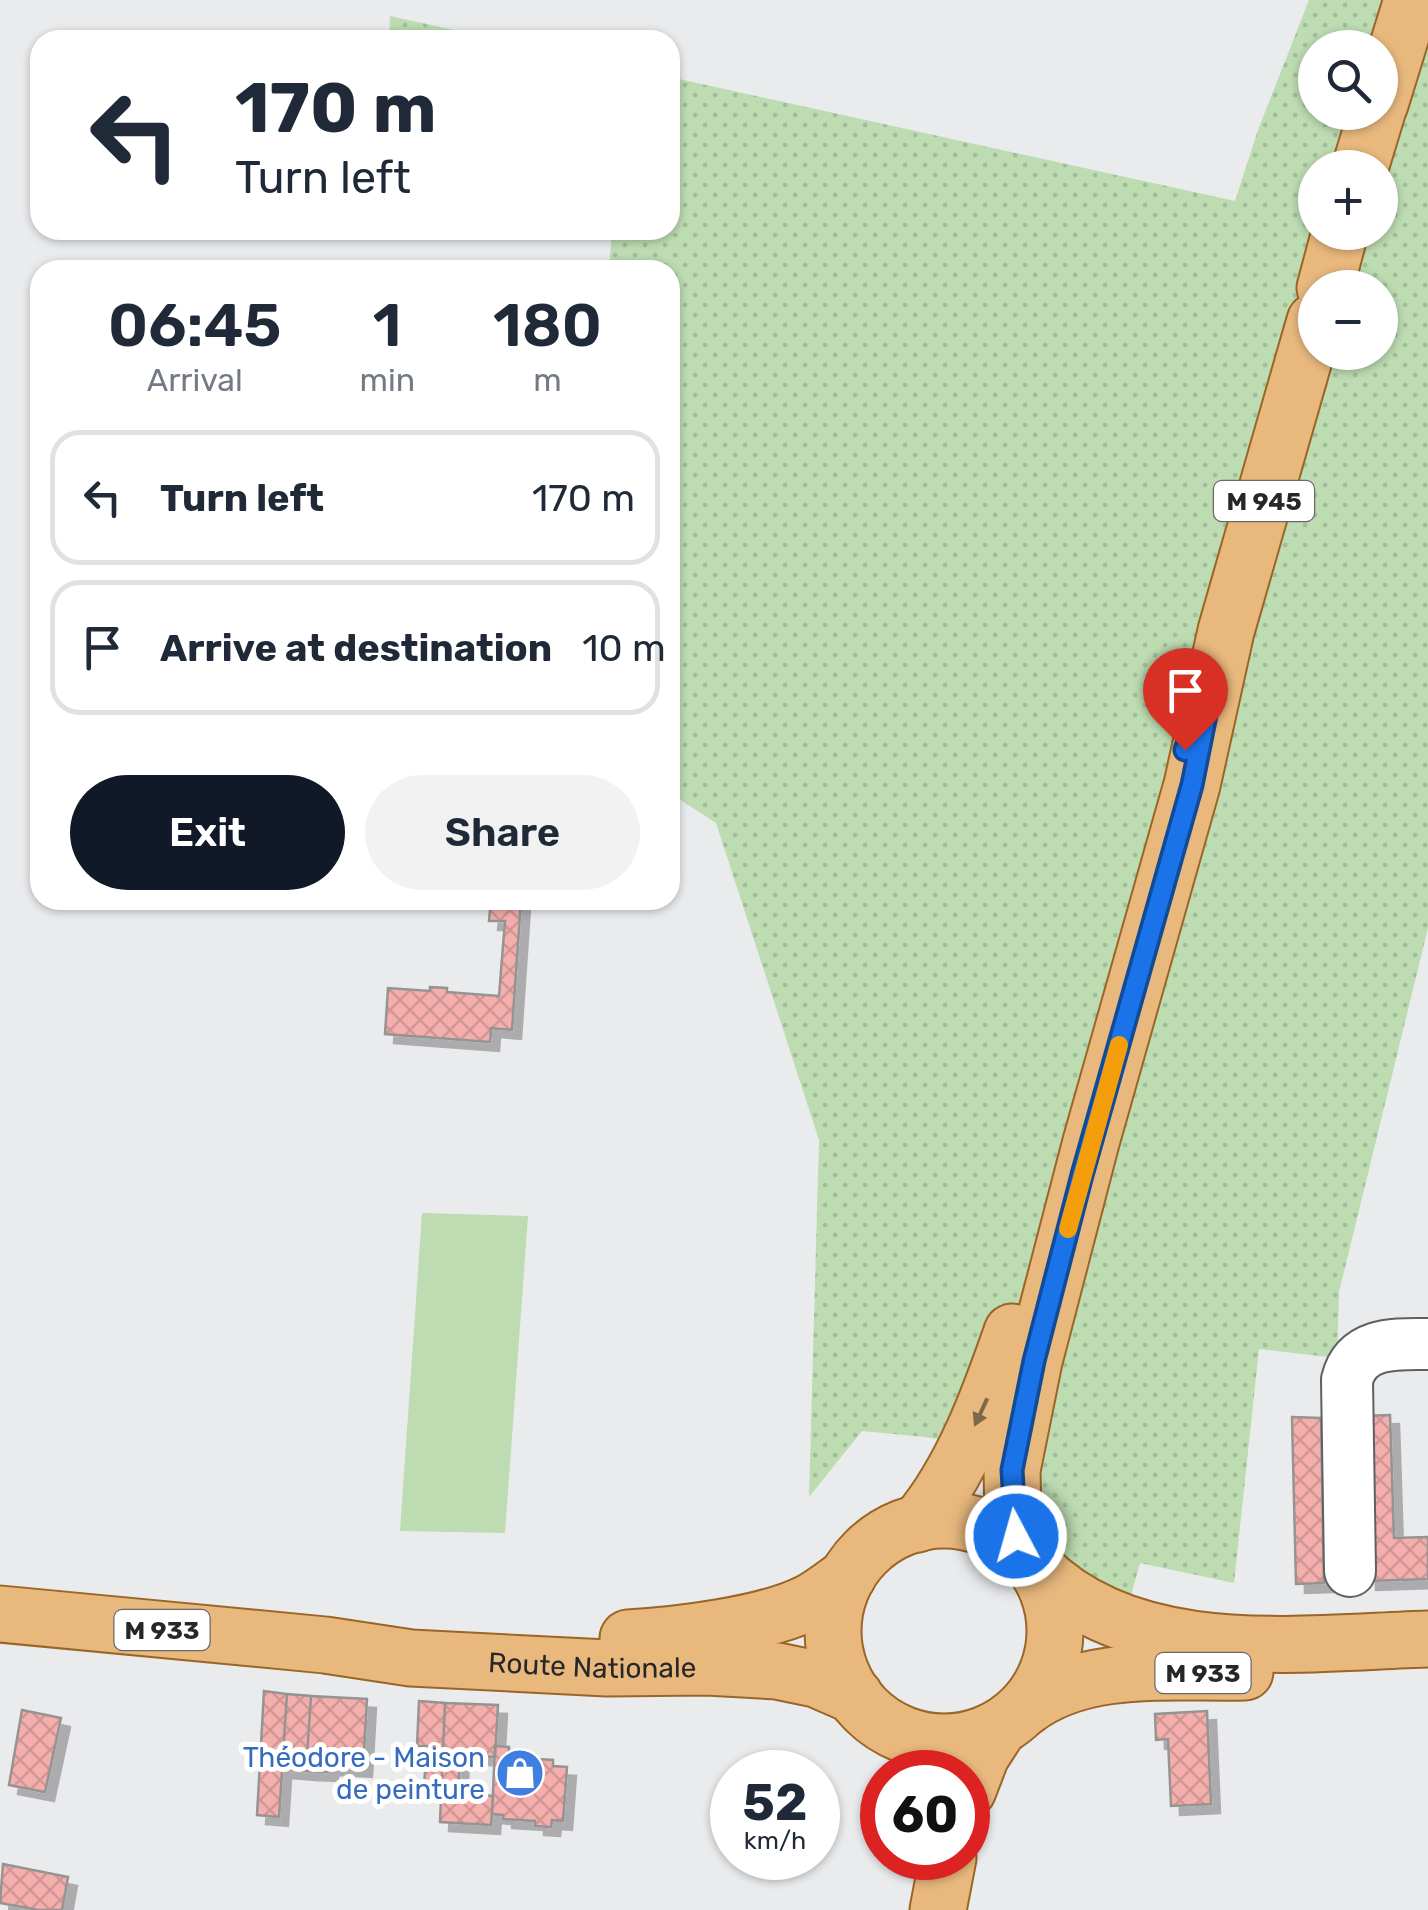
<!DOCTYPE html>
<html lang="en">
<head>
<meta charset="utf-8">
<style>
  body { margin:0; font-family:Rubik,sans-serif; background:#f2f2f3; color:#1f2937; height:100vh; display:flex; flex-direction:column; font-size:38px; white-space:nowrap }
  * { box-sizing:border-box; margin:0 }
  p { font-size:32px; color:#747a83 }
  .icon { flex:none; width:55px; height:55px; fill:none; stroke:currentColor; stroke-width:2; stroke-linecap:round; stroke-linejoin:round }
  .map { position:relative; flex:1; overflow:hidden }
  .panel { position:absolute; left:30px; top:260px; width:650px; height:650px; display:flex; flex-direction:column; background:#fff; border-radius:30px; box-shadow:0 2px 8px #0004 }
  .panel>* { flex:none }
  .top-card { position:absolute; left:30px; top:30px; width:650px; height:210px; border-radius:30px; box-shadow:0 2px 8px #0004; background:#fff; color:#1f2937; overflow:hidden }
  .buttons { position:absolute; left:1298px; top:30px; display:grid; gap:20px }
  .buttons a { display:grid; place-items:center; width:100px; height:100px; border-radius:50%; background:#fff; box-shadow:0 2px 8px #0004; font-size:50px }
  .speed { position:absolute; left:710px; top:1750px; display:flex; gap:20px; font-size:50px; font-weight:700; text-align:center }
  .speed>* { display:grid; place-content:center; width:130px; height:130px; border-radius:50%; background:#fff; box-shadow:0 2px 8px #0004; line-height:1 }
  .speed small { font-size:25px; font-weight:400 }
  .speed .limit { border:15px solid #d22; background:#fff; color:#111 }
  .pin { position:absolute; display:grid; place-items:center; width:85px; height:85px; color:#fff; margin:-102px -42px; border-radius:50% 50% 50% 0; rotate:-45deg; box-shadow:0 0 10px #0007 }
  .pin .icon { rotate:45deg }
  .me { position:absolute; width:110px; margin:-55px; rotate:354deg; stroke-linejoin:round; filter:drop-shadow(0 0 8px #0008) }
  .turn { display:flex; align-items:center; gap:35px; height:210px; padding:0 40px; font-size:45px }
  .turn .icon { width:130px; height:130px; stroke-width:2.5 }
  .turn b { display:block; font-size:70px; line-height:85px }
  .eta { display:flex; justify-content:space-evenly; align-items:center; height:170px; text-align:center }
  .eta b { font-size:60px; font-weight:600; line-height:70px }
  .button { display:flex; gap:20px; margin-top:auto; padding:20px 40px }
  .button a { flex:1; height:115px; border-radius:60px; background:#111827; color:#fff; font-size:40px; font-weight:600; line-height:115px; text-align:center }
  .button a+a { background:#f2f2f3; color:#1f2937 }
  ul { padding:0; list-style:none }
  li { display:flex; align-items:center; gap:30px; height:135px; margin:0 20px 15px; padding:0 20px; border:5px solid #e0e1e3; border-radius:30px }
  li div { flex:1 }
  li b { display:block; font-size:38px }
  li em { font-style:normal }
  .map>svg:first-child { display:block }
  .grass { fill:url(#grass-dots); fill-rule:evenodd }
  .pitch { fill:#bddcb2 }
  .building { fill:url(#building-cross-hatch); stroke:#969493; stroke-width:2.5; filter:url(#shadow) }
  .lines { fill:none; stroke-linecap:round; stroke-linejoin:round }
  .minor-casing { stroke:#5f6062; stroke-width:54 }
  .major-casing { stroke:#9a6627; stroke-width:59 }
  .minor { stroke:#fff; stroke-width:50 }
  .major { stroke:#e8b87d; stroke-width:55 }
  .oneway { fill:#7d684e }
  .route-casing { stroke:#114b97; stroke-width:25 }
  .route { stroke:#1a73e8; stroke-width:18 }
  .slow { stroke:#f59e0b; stroke-width:18 }
  .labels { text-anchor:middle; stroke-width:10; stroke-linejoin:round; paint-order:stroke }
  .shield { fill:#fff; stroke:#676868; stroke-width:2.5 }
  .shield-label { font-size:25px; font-weight:bold; fill:#262728 }
  .street-label { font-size:28px; fill:#262728; stroke:#fff }
  .shop-label { font-size:28px; fill:#366cbe; stroke:#fff; text-anchor:end }
</style>
</head>
<body>
<div class="map">
<svg width="1428" height="1910" viewBox="0 0 1428 1910">
  <defs>
    <pattern id="grass-dots" width="8" height="8" patternUnits="userSpaceOnUse" patternTransform="scale(2.5)"><rect width="8" height="8" fill="#bddcb2"/><path d="M2 2h.1M6 6h.1" fill="none" stroke="#a2bd99" stroke-width="1.8" stroke-linecap="round"/></pattern>
    <pattern id="building-cross-hatch" width="8" height="8" patternUnits="userSpaceOnUse" patternTransform="scale(2.5)"><rect width="8" height="8" fill="#f4afad"/><path d="M0 0l8 8M0 8l8-8" fill="none" stroke="#d19795"/></pattern>
    <filter id="shadow"><feDropShadow dx="9" dy="9" stdDeviation="0" flood-color="#0004"/></filter>
  </defs>
  <rect width="100%" height="100%" fill="#eaebed"/>
  <!-- grass -->
  <path class="grass" d="M1309,0H1428V928L1339,1292L1337,1358L1259,1349L1234,1583L1140,1563L1130,1599L1059,1568L1033,1506L1031,1454L925,1437L862,1431L809,1497L819,1140L716,823L670,793V270H609L612,230H670V77L1235,201L1258,130ZM1315,48H1380V112H1315ZM1315,168H1380V232H1315ZM1315,288H1380V352H1315Z
    M390,16L500,40H389Z"/>
  <!-- pitch -->
  <path class="pitch" d="M422,1213L528,1216L505,1533L400,1531Z"/>
  <!-- building -->
  <path class="building" d="M491,900H521L512,1030L491,1028L490,1042L385,1034L388,988L430,991V987L447,988V992L499,996L505,921H489Z
    M1390,1415L1394,1538L1428,1537V1579L1367,1581L1361,1416Z
    M1292,1417L1321,1418L1324,1583L1296,1584Z
    M264,1691L287,1694L279,1817L257,1815Z
    M287,1694L311,1696L306,1771L282,1769Z
    M311,1696L367,1699L363,1768L330,1766L328,1772L306,1771Z
    M419,1701L445,1703L441,1795L432,1794V1786L424,1785L427,1746H417Z
    M445,1703L498,1705L495,1757L460,1755L458,1794L493,1796L491,1825L440,1822Z
    M22,1710L61,1718L45,1792L9,1785Z
    M1207,1711L1211,1804L1171,1806L1168,1739L1156,1740L1155,1714Z
    M495,1746L509,1747V1756L523,1757L522,1764L538,1765V1759L553,1760V1766L567,1767L563,1821L552,1820L551,1827L535,1826V1821L503,1819V1815L492,1814Z
    M3,1864L68,1877L62,1910H39L0,1903Z"/>
  <g class="lines">
    <!-- minor casing -->
    <g class="minor-casing">
      <path id="minor" d="M1350,1571L1347,1380C1357,1341 1396,1344 1428,1344"/>
    </g>
    <!-- major casing -->
    <g class="major-casing">
      <g id="major">
        <path d="M1380,104L1412,0"/>
        <path d="M1360,168L1377,112"/>
        <path d="M1325,288L1340,232"/>
        <circle cx="944" cy="1631" r="111"/>
        <path d="M918,1524C963,1470 989,1398 1012,1332"/>
        <path d="M1022,1552L1013,1518L1012,1470L1034,1361L1091,1142L1192,785L1226,631L1315,321"/>
        <path d="M1036,1568C1134,1667 1301,1643 1428,1639"/>
        <path id="s1" d="M0,1614L325,1645L411,1658L607,1668L707,1667L777,1671L816,1679L855,1696"/>
        <path d="M628,1638C678,1635 763,1625 808,1603C822,1596 835,1585 848,1576"/>
        <path d="M1025,1708C1085,1662 1173,1674 1245,1672"/>
        <path d="M968,1790L981,1756L999,1728"/>
        <path d="M938,1910L948,1858"/>
      </g>
    </g>
    <!-- minor -->
    <use href="#minor" class="minor"/>
    <!-- major -->
    <use href="#major" class="major"/>
  </g>
  <!-- one-way arrows -->
  <defs><path id="oneway-solid" d="M-6-.8H1V-3.2L6.5 0L1 3.2V.8H-6Z" transform="scale(2.5)"/></defs>
  <use class="oneway" href="#oneway-solid" transform="translate(981 1412) rotate(115)"/>
  <g class="lines">
    <!-- route casing -->
    <g class="route-casing">
      <path id="route" d="M1016,1536L1012,1470L1034,1361L1082,1175L1192,785L1213,680L1185,750"/>
    </g>
    <!-- route -->
    <use href="#route" class="route"/>
    <!-- slow -->
    <path class="slow" d="M1068,1229L1119,1045"/>
  </g>
  <!-- icons -->
  <defs>
    <g id="shop-disc" transform="scale(2.5)"><circle r="9.5" fill="#3f7fe0" stroke="#fff"/><path d="M-5-2.5h2.3a2.7 3.5 0 0 1 5.4 0H5L5.5 6h-11ZM-1.5-2.5h3a1.5 2.3 0 0 0-3 0Z" fill="#fff"/></g>
  </defs>
  <g fill-rule="evenodd">
    <use href="#shop-disc" x="520" y="1773"/>
  </g>
  <g class="labels">
    <!-- shield labels -->
    <g class="shield">
      <rect x="1214" y="481" width="100" height="40" rx="8"/>
      <rect x="114.5" y="1610" width="95" height="40" rx="8"/>
      <rect x="1155.5" y="1653" width="95" height="40" rx="8"/>
    </g>
    <g class="shield-label">
      <text x="1264" y="510">M 945</text>
      <text x="162" y="1639">M 933</text>
      <text x="1203" y="1682">M 933</text>
    </g>
    <!-- street labels -->
    <g class="street-label">
      <text dy="10" stroke="none"><textPath href="#s1" startOffset="595">Route Nationale</textPath></text>
    </g>
    <!-- shop labels -->
    <g class="shop-label">
      <text x="485" y="1767">Théodore - Maison<tspan x="485" dy="32">de peinture</tspan></text>
    </g>
  </g>
</svg>
<div class="buttons">
<a><svg class="icon" aria-label="search" viewBox="0 0 24 24"><circle cx="10" cy="10" r="6"/><path d="M15 15l6 6"/></svg></a>
<a>+</a>
<a>−</a>
</div>
<div class="speed"><div>52<small>km/h</small></div><div class="limit">60</div></div>
<div class="pin" style="left:1185px;top:750px;background:#d93025"><svg class="icon" aria-label="arrive" viewBox="0 0 24 24"><path d="M6 21V4h12l-3 4 3 4H6"/></svg></div>
<svg class="me" style="left:1016px;top:1536px" viewBox="-20 -20 40 40"><circle r="17" fill="#1a73e8" stroke="#fff" stroke-width="3"/><path d="M0-11L8 9 0 5-8 9z" fill="#fff"/></svg>
<div class="top-card">
<div class="turn"><svg class="icon" aria-label="left" viewBox="0 0 24 24"><path d="M17 20v-9H6M10 6l-5 5 5 5"/></svg><div><b>170 m</b>Turn left</div></div>
</div>
<section class="panel">
<div class="eta">
<div><b>06:45</b><p>Arrival</p></div>
<div><b>1</b><p>min</p></div>
<div><b>180</b><p>m</p></div>
</div>
<ul>
<li><svg class="icon" aria-label="left" viewBox="0 0 24 24"><path d="M17 20v-9H6M10 6l-5 5 5 5"/></svg><div><b>Turn left</b></div><em>170 m</em></li>
<li><svg class="icon" aria-label="arrive" viewBox="0 0 24 24"><path d="M6 21V4h12l-3 4 3 4H6"/></svg><div><b>Arrive at destination</b></div><em>10 m</em></li>
</ul>
<div class="button"><a>Exit</a><a>Share</a></div>
</section>
</div>
</body>
</html>
